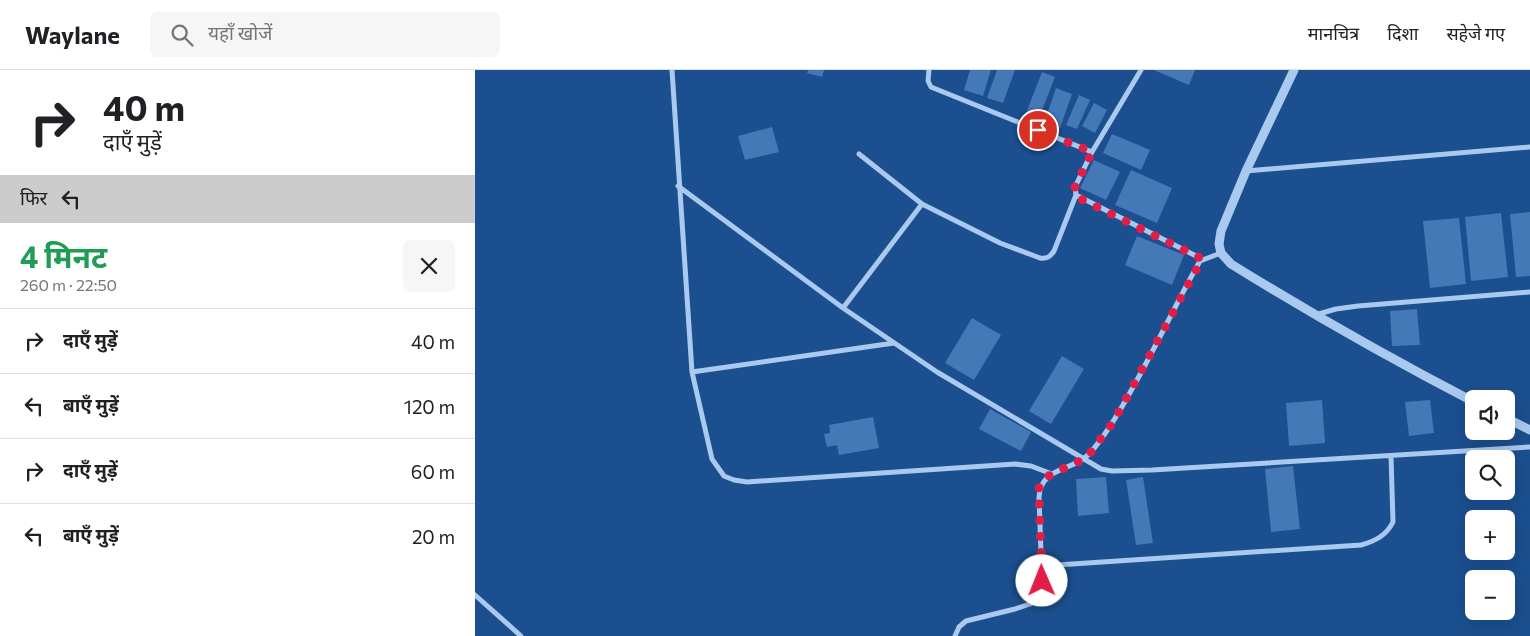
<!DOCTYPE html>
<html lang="hi">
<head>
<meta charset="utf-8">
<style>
  body { margin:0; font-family:Commissioner,"Noto Sans Devanagari",sans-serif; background:#f6f6f6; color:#202124; height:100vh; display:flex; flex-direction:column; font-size:19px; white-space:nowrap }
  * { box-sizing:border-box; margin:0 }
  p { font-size:16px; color:#757577 }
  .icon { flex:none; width:28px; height:28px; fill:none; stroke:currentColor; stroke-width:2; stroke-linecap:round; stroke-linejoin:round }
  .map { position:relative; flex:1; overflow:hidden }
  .drawer { display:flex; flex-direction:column; background:#fff; width:475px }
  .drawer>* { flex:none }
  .guide { background:#fff; color:#202124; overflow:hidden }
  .tools { position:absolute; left:990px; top:320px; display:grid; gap:10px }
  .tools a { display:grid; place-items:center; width:50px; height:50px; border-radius:8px; background:#fff; box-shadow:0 5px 20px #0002; font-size:25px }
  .pin { position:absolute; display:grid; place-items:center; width:42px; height:42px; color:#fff; margin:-21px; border:2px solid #fff; border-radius:50%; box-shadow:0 1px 5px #0007 }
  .me { position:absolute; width:55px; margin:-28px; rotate:359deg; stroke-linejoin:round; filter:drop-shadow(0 0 4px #0008) }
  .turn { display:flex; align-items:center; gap:18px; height:105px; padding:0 20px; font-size:22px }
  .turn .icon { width:65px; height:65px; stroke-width:2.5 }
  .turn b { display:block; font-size:35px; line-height:42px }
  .then { display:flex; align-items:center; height:48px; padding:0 20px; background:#0003; gap:10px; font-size:19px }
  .round { display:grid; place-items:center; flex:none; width:52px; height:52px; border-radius:8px; background:#f6f6f6 }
  .summary { display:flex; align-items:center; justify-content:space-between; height:85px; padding:0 20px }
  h1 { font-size:30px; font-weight:700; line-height:38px; color:#1e9e55 }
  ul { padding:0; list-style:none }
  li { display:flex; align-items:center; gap:15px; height:65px; padding:0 20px; border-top:1px solid #e0e0e0 }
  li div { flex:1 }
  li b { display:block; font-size:19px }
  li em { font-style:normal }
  header { display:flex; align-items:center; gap:30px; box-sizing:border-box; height:70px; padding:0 25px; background:#fff; border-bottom:1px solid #e0e0e0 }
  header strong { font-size:24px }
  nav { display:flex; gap:28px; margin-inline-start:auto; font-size:18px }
  .search { width:350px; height:45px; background:#f6f6f6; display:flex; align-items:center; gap:12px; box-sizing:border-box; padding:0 18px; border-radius:8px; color:#757577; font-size:19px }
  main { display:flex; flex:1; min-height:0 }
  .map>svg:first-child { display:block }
  .building { fill:#4478b7 }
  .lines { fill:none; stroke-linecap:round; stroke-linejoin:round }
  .minor { stroke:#a9c9ee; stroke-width:5 }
  .tertiary { stroke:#a9c9ee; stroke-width:9 }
  .route { stroke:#e11d48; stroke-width:9; stroke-dasharray:0 16.2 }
</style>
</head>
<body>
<header>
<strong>Waylane</strong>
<div class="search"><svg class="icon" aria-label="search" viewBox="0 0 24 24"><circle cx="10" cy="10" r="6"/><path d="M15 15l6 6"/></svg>यहाँ खोजें</div>
<nav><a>मानचित्र</a><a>दिशा</a><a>सहेजे गए</a></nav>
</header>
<main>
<section class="drawer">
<div class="guide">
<div class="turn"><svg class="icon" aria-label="right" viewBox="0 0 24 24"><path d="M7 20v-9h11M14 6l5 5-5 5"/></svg><div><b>40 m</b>दाएँ मुड़ें</div></div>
<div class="then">फिर<svg class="icon" aria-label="left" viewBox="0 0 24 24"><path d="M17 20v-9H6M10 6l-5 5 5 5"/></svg></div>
</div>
<div class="summary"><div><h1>4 मिनट</h1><p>260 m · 22:50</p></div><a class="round"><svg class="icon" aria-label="close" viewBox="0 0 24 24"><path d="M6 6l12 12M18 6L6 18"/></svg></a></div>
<ul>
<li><svg class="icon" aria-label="right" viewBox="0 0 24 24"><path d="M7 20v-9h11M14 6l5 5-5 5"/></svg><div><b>दाएँ मुड़ें</b></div><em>40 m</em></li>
<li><svg class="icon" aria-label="left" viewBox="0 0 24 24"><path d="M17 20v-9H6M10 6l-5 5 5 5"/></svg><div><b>बाएँ मुड़ें</b></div><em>120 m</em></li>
<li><svg class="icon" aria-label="right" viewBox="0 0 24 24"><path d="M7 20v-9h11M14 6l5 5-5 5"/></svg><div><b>दाएँ मुड़ें</b></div><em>60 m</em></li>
<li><svg class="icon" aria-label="left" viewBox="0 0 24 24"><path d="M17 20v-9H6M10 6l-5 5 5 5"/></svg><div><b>बाएँ मुड़ें</b></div><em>20 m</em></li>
</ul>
</section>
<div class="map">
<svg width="1055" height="566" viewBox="0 0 1055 566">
  <rect width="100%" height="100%" fill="#1b4f8f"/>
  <!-- building -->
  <path class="building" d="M333,0H349L347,7L332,3Z
    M495,0H516L508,26L489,20Z
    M522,0H540L528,33L512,28Z
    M679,0H720L714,15Z
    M567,2L580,7L564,48L551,43Z
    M581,18L597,24L585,58L569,53Z
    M604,25L615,30L602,59L591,55Z
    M619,33L632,40L620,63L607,56Z
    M297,57L304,82L270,90L263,66Z
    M637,64L675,80L666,100L628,83Z
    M619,90L645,102L631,130L605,118Z
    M656,100L697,118L682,153L640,135Z
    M1055,142V206L1041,207L1035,144Z
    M1026,143L1033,207L996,211L990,147Z
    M984,148L991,214L955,218L948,151Z
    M662,166L709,185L697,215L650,195Z
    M942,239L945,275L917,276L915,241Z
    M497,248L526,265L499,310L470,293Z
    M587,286L609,299L576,354L554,341Z
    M847,330L850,373L814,376L811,333Z
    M955,330L959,363L934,366L930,332Z
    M515,339L556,362L546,381L504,359Z
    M398,347L404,378L364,385L362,375L352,377L349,364L355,363L354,355Z
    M818,396L825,459L796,462L790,399Z
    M631,407L634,443L603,446L601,409Z
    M668,407L678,473L661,475L651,410Z"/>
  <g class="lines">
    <!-- minor -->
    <path class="minor" d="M197,0L217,302L237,389L249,406L259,410L272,412L540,394L556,396L577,404
      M454,0L453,11L456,17L617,82
      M666,0L617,82L600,117L601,125L727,189
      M384,84L447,134L525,173L565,188C572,189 575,187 579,181L601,125
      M771,101L1055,77
      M203,116L368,238L462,302L626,399L637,401L677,400L1055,377
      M368,238L447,134
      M840,245L861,239L883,236L1055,222
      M217,302L419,273
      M567,496L886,475C900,471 911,466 918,452L916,386
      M0,525L46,566
      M480,566L484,557L491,551L540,539L555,534L562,528L567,511L564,427C566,396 598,402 615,383C632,364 645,341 657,319C681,277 701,233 725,191L746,183"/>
    <!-- tertiary -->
    <path class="tertiary" d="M819,0L771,101L746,161L744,174L746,183L756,194C835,243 916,289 999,332
      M1031,348L1055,360"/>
  </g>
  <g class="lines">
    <!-- route -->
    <path class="route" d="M563,60L617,82L600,117L601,125L604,128L727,189L639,351L616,382L609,389L577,404L569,409L564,418V427L567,511"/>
  </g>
</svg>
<div class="tools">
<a><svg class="icon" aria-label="sound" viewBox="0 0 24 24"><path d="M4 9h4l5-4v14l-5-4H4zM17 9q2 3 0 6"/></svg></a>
<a><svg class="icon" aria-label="search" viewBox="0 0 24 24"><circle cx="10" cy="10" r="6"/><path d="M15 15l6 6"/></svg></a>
<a>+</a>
<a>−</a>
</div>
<div class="pin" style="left:563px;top:60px;background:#d93025"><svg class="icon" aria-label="arrive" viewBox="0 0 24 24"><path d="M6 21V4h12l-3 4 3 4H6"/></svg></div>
<svg class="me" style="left:567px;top:511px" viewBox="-20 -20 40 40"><circle r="19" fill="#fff"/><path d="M0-13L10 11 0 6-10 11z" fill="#e11d48"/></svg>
</div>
</main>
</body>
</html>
